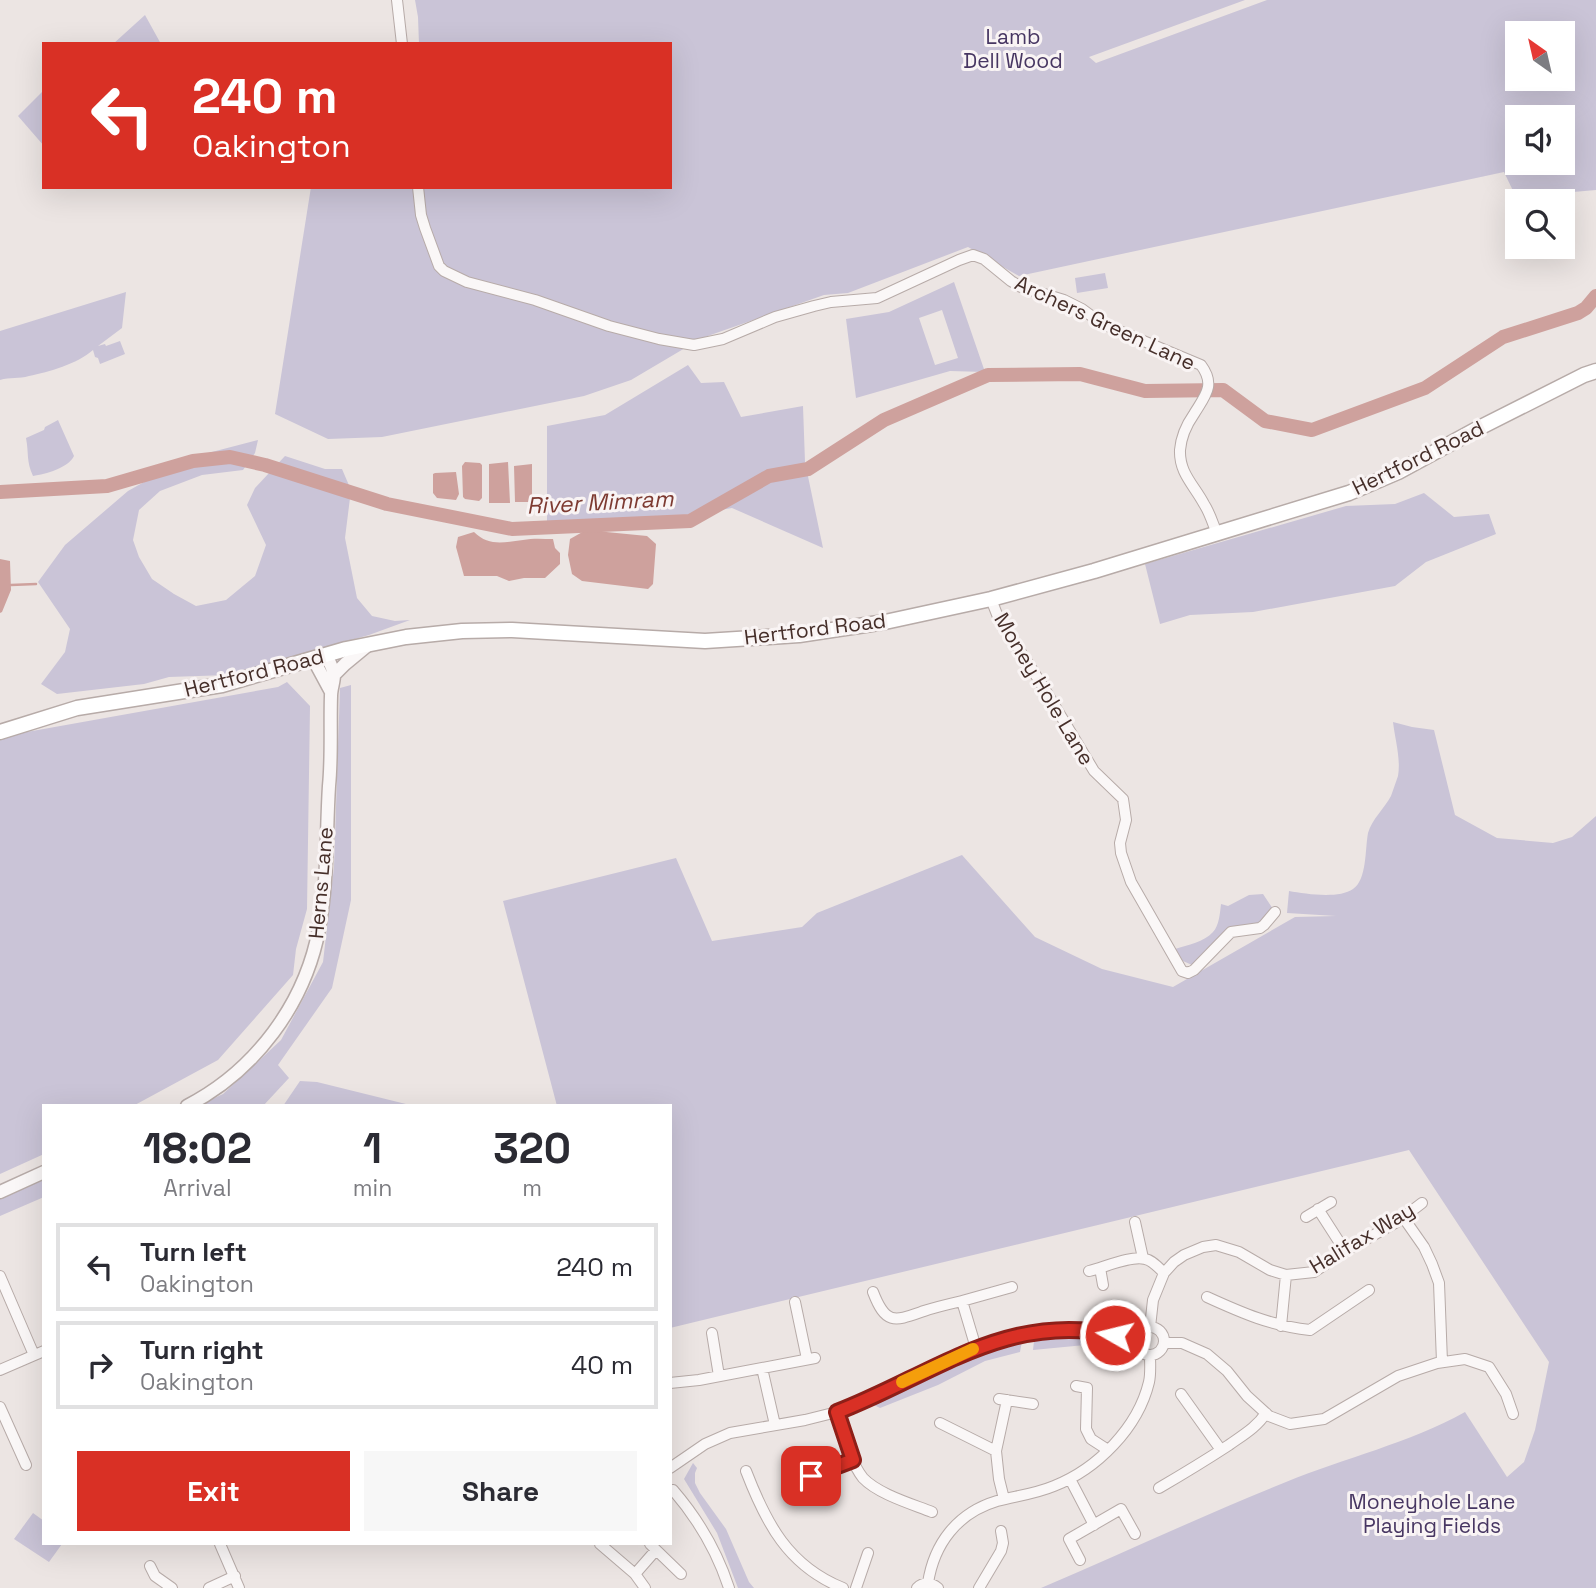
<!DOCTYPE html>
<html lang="en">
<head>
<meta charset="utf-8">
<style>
  body { margin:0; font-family:"Space Grotesk",sans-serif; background:#f7f7f7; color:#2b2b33; height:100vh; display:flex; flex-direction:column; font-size:26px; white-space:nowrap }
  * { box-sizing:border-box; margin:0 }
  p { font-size:23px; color:#7c7c81 }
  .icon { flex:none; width:38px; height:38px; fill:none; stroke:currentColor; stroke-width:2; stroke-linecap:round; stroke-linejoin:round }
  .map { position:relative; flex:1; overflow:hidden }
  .side { position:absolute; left:42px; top:1104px; width:630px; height:441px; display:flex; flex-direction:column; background:#fff; border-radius:0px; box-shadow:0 7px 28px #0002 }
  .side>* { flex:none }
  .hud { position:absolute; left:42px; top:42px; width:630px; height:147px; border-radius:0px; box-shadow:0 7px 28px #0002; background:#d93025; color:#fff; overflow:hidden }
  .needle { width:46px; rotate:326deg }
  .controls { position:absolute; left:1505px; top:21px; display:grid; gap:14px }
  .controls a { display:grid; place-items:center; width:70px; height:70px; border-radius:0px; background:#fff; box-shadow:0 7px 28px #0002; font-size:35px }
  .pin { position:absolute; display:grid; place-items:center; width:60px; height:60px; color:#fff; margin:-30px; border-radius:14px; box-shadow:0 4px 10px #0006 }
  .me { position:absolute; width:77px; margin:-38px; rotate:278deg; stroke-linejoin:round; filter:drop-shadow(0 0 5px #0008) }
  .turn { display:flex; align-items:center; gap:24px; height:147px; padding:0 35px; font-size:32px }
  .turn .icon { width:91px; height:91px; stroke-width:2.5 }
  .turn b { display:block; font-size:49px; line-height:60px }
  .eta { display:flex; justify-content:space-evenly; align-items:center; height:119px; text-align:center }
  .eta b { font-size:42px; font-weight:800; line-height:49px }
  .primary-button { display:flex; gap:14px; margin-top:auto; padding:14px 35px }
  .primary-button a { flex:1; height:80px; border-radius:0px; background:#d93025; color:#fff; font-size:28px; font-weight:800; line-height:80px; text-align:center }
  .primary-button a+a { background:#f7f7f7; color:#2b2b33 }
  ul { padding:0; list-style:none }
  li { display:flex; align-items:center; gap:21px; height:88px; margin:0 14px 10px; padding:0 21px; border:4px solid #e1e1e2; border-radius:0px }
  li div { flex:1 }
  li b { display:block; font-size:26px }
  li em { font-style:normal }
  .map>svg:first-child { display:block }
  .green { fill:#cac4d7; fill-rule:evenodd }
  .water { fill:#cea19d }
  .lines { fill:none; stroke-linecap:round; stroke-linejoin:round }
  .stream { stroke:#cea19d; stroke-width:2.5 }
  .river { stroke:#cea19d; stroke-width:14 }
  .minor-casing { stroke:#b7aba8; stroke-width:12 }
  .tertiary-casing { stroke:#b7aba8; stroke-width:15 }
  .secondary-casing { stroke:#b7aba8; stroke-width:17 }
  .minor { stroke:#faf7f7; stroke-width:10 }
  .tertiary { stroke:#faf7f7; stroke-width:12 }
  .secondary { stroke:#fff; stroke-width:14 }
  .route-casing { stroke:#8d1f18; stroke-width:18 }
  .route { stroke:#d93025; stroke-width:12 }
  .slow { stroke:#f59e0b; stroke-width:12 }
  .labels { text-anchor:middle; stroke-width:6; stroke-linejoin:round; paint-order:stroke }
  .park-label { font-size:21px; fill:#473662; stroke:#f9f4f4 }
  .street-label { font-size:21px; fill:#462f2a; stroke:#f9f4f4 }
  .water-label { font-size:23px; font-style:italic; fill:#7d3a31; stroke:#f9f4f4 }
</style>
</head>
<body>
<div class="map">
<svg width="1596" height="1588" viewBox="0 0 1596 1588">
  <rect width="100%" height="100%" fill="#ece5e3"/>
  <!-- green -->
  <path class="green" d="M415,0H1245L1089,57L1096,63L1267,0H1596V190L1516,197L1504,172L1019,276L968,247L848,293L824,295L702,338L631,380L584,396L382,437L328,439L275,414L311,187H670V44H419L418,17ZM1517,33H1563V79H1517ZM1517,117H1563V163H1517Z
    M145,15L161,44H113Z
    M44,90V146L18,116Z
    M1105,273L1108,288L1077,293L1075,278Z
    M954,282L985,372L950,371L856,398L846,319L889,312ZM942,310L958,358L935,365L919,318Z
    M126,292L122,328L98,346L105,344L106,346L120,341L125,354L100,364L98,358L95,357L93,350C77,364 49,372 29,376C19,379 10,377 0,380V331Z
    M688,365L701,383L724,382L741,417L803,406L805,462L823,548L732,508L668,519L547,523V426L605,415Z
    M58,420L74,456C68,468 46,474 33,476C26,461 29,454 26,438L44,430L45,427Z
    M258,440L255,453L243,470L202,475L160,491L139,510L133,540L139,557L152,579L174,594L196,606L226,600L255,576L266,545L247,505L255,488L285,456L325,469H342L351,490L345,538L357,598L372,616L395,621L410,620L369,635L228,675L169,677L144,684L57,694L41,684L65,652L70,629L38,582L65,545L128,491L185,459Z
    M1424,493L1454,517L1489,514L1496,534L1426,562L1395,586L1253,612L1190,615L1160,624L1145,564L1346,506L1395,504Z
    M287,682L310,706L307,909L296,949L293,975L218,1060L133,1106H44V1154L0,1174V739L10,735L278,687Z
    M351,685V900L332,988L278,1065L289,1078L263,1106H198L223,1094L281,1040L323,962L334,867L340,688Z
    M1393,722L1412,727L1434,730L1455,815L1497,838L1553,843L1572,837L1596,816V1588H1041C1123,1553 1204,1515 1286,1482C1345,1458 1409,1443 1465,1412L1507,1477L1524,1462L1535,1430L1549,1362L1409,1150L670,1328V1106H557L503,901L676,858L712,941L802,927L817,913L962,855L1035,937L1102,969L1173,987L1295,917L1336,916L1287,913L1289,891C1306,894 1339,899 1353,889C1367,880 1365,849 1368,833C1372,819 1384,809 1391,796C1393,790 1396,782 1398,776C1401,759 1395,739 1393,722Z
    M1263,894L1273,909L1258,923L1229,928L1192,965L1183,961L1175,949C1188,945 1204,942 1213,932C1219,926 1220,913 1221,904L1228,906L1249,895Z
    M300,1081L317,1082L414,1106H283Z
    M44,1179V1197L0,1216V1198Z
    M1080,1336L1127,1345L1134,1355L1085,1345L1033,1350L1034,1341Z
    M1022,1341L1020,1352L985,1361L938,1385L880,1408L872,1404C922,1379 967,1357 1022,1341Z
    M693,1463L697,1468L695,1473V1483L700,1493L726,1529L749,1582L754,1588H738L717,1533L684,1479Z
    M33,1513L44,1521V1544H62L49,1562L14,1539Z"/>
  <!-- water -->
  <path class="water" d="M465,462L480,463L482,465V498L479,501L465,499L463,497L462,466Z
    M508,462L510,503H489V464Z
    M532,464V502H515L514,466Z
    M456,472L459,494L456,500L437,498L433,493V474L435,473Z
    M586,530L647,536L656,544L653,584L648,589L582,581L572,574L568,555L570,539Z
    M474,532C489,547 505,542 523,540C533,538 543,539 553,539L555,548L560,553V564L545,578H524L509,581L497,576H464L456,547L458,537Z
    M0,559L10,561L11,590L2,612L0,613Z"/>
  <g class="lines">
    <!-- stream -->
    <path class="stream" d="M11,585L36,584"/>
    <!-- river -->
    <path class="river" d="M0,492L107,486L193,461L230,457L265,465L387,504L512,529L690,521L769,476L808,469L884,420L988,375L1080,374L1145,391L1223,390L1265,421L1312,430L1425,388L1503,337L1578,313L1586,308L1596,296"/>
    <!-- minor casing -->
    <g class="minor-casing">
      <path id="minor" d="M397,0L402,44
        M418,187L421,215L425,228L439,266L444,271L467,282L535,300L609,326L659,339L694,345L723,339L775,317L814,306L831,302L877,298L959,260L973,255L984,259L1011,281L1021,287L1064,300L1082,309L1101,323L1110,327L1201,365C1216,385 1205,396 1194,414C1187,424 1181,438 1180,450C1179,473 1194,485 1204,504C1210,513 1213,524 1217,534
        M991,599L998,617L1044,688L1094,771L1123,799L1126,820L1120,843L1121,853L1131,882L1182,971L1188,973L1194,970L1231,932L1260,928L1264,925L1275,912
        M1318,1209L1345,1251
        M1306,1217L1331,1202
        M1403,1217L1424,1247L1432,1264L1439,1283L1442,1362
        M1135,1222L1143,1258
        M1100,1268L1103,1285
        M1089,1271C1103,1268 1131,1255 1145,1259C1152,1260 1159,1268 1164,1273
        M0,1276L34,1355
        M873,1292C886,1326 895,1321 924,1311C936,1307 949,1304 962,1301L976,1348
        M1207,1297C1242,1313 1272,1326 1310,1330L1369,1290
        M962,1301L1012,1287
        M795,1302L807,1359
        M1281,1326L1286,1275
        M1150,1327L1153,1300L1164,1273L1174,1262L1184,1255L1203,1247L1216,1245L1239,1252L1270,1270L1286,1275L1314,1272L1345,1251L1397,1222L1422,1203
        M1136 1341a14 14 0 1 1 28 0a14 14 0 1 1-28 0Z
        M712,1333L719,1376
        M1164,1343H1182L1207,1354L1227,1371L1247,1396L1269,1416L1290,1424L1324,1419L1398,1376L1437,1363L1465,1359L1489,1367L1506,1394L1513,1414
        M762,1368L775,1425
        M0,1370L44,1351
        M670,1383L699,1380L815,1358
        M1076,1386L1087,1388L1086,1429L1091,1439L1108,1450
        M1181,1394L1221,1450
        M999,1399L1033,1404
        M0,1407L26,1465
        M837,1412C843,1431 850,1462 863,1478C878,1494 912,1504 932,1512
        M940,1423L996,1451
        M670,1468L705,1444L730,1433L805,1420L837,1412L876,1395L910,1378L976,1348L1013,1336L1055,1330H1094L1136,1340
        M746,1471C766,1523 788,1566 843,1588
        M811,1476L853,1460
        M1070,1479L1094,1525
        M1159,1488C1183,1474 1206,1460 1229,1445C1243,1435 1257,1427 1266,1413
        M673,1490C698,1519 717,1551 729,1588
        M1004,1499L999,1479L996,1451L1007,1400
        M220,1544L239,1588
        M600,1544L635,1574L645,1588
        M650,1544L681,1574
        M1080,1560L1069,1539L1121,1509L1135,1534
        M150,1566L155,1576L172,1588
        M635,1574L656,1550
        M928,1583C934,1544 957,1513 997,1501C1016,1496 1035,1494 1054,1486C1097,1469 1138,1428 1149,1382C1151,1373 1150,1364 1150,1355
        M209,1588L235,1576
        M856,1588L868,1553
        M917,1588C923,1582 931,1582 938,1588
        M979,1588L1001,1551L1003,1543L1001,1531"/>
    </g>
    <!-- tertiary casing -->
    <g class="tertiary-casing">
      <path id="tertiary" d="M314,658L317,666L331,692
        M334,675L345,664L368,645
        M187,1106C255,1071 305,1004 319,929C328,882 326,833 329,786C332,756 330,726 331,696C331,689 334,682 334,675C333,668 329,661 326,655
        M0,1192L44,1172"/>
    </g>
    <!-- secondary casing -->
    <g class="secondary-casing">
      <path id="secondary" d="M0,732L77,708L222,685L346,649L406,637L462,631L512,630L705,641L799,635L885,622L991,599L1094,571L1349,493L1398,472L1479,428L1584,375L1596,371"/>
    </g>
    <!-- minor -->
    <use href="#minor" class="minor"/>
    <!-- tertiary -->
    <use href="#tertiary" class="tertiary"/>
    <!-- secondary -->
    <use href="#secondary" class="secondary"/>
  </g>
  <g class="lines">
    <!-- route casing -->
    <g class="route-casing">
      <path id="route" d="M811,1476L853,1460L837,1412C931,1376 1007,1311 1115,1335"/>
    </g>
    <!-- route -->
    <use href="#route" class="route"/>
    <!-- slow -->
    <path class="slow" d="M902,1382L973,1349"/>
  </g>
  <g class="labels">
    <!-- park labels -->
    <g class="park-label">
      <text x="1013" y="44">Lamb<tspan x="1013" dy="24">Dell Wood</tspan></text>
      <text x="1432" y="1509">Moneyhole Lane<tspan x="1432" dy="24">Playing Fields</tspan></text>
    </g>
    <!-- street labels -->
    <g class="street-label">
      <text transform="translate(1105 323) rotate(25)" y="7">Archers Green Lane</text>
      <text transform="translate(1418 458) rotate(-26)" y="7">Hertford Road</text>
      <text transform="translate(815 629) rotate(-7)" y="7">Hertford Road</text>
      <text transform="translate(254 673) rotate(-14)" y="7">Hertford Road</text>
      <text transform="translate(1044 689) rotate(59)" y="7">Money Hole Lane</text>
      <text transform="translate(321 883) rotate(-85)" y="7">Herns Lane</text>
      <text transform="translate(1362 1238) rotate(-31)" y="7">Halifax Way</text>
    </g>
    <!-- water labels -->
    <g class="water-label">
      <text transform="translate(600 502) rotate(-3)" y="8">River Mimram</text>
    </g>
  </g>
</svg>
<div class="controls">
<a><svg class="needle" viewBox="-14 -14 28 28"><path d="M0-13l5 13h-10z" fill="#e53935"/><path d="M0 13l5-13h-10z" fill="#7c7c81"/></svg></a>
<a><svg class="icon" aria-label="sound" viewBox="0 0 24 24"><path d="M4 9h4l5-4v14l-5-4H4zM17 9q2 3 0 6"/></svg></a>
<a><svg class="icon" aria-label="search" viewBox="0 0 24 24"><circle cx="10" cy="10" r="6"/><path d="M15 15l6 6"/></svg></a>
</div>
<div class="pin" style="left:811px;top:1476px;background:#d93025"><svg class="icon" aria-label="arrive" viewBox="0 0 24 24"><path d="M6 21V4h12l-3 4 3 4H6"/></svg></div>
<svg class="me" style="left:1115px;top:1335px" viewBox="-20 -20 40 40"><circle r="17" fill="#d93025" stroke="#fff" stroke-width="3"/><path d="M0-11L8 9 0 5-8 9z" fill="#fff"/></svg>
<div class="hud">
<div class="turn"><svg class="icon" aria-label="left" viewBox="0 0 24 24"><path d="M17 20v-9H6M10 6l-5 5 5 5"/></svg><div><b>240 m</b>Oakington</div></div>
</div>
<section class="side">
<div class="eta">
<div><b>18:02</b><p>Arrival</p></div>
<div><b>1</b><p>min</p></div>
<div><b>320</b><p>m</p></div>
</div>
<ul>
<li><svg class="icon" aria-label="left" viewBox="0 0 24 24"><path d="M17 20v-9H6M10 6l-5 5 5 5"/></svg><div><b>Turn left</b><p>Oakington</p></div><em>240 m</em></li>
<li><svg class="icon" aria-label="right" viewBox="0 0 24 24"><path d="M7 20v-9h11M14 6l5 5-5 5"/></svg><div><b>Turn right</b><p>Oakington</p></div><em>40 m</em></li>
</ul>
<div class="primary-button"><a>Exit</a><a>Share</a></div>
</section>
</div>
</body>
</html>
